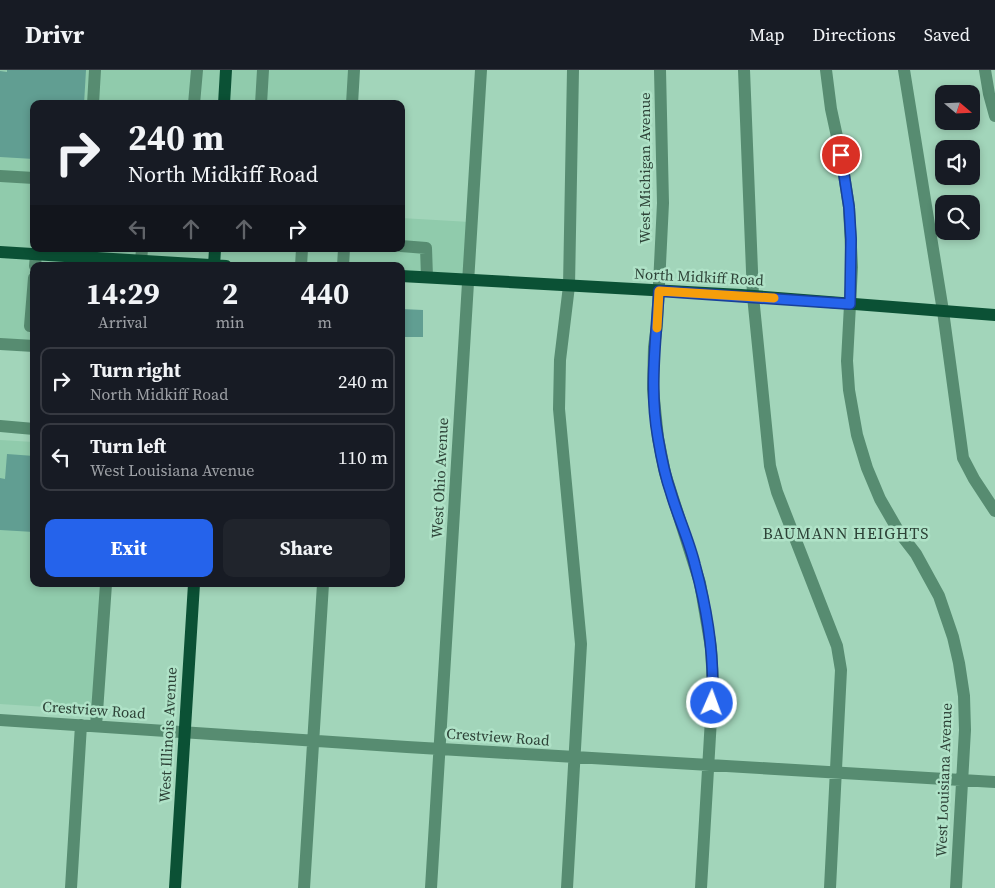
<!DOCTYPE html>
<html lang="en">
<head>
<meta charset="utf-8">
<style>
  body { margin:0; font-family:"Source Serif 4",serif; background:#20242c; color:#f1f3f6; height:100vh; display:flex; flex-direction:column; font-size:19px; white-space:nowrap }
  * { box-sizing:border-box; margin:0 }
  p { font-size:16px; color:#9ea1a6 }
  .icon { flex:none; width:28px; height:28px; fill:none; stroke:currentColor; stroke-width:2; stroke-linecap:round; stroke-linejoin:round }
  .map { position:relative; flex:1; overflow:hidden }
  .side { position:absolute; left:30px; top:192px; width:375px; height:325px; display:flex; flex-direction:column; background:#171b24; border-radius:10px; box-shadow:0 2px 8px #0003 }
  .side>* { flex:none }
  .guide { position:absolute; left:30px; top:30px; width:375px; height:152px; border-radius:10px; box-shadow:0 2px 8px #0003; background:#171b24; color:#f1f3f6; overflow:hidden }
  .needle { width:32px; rotate:109deg }
  .buttons { position:absolute; left:935px; top:15px; display:grid; gap:10px }
  .buttons a { display:grid; place-items:center; width:45px; height:45px; border-radius:10px; background:#171b24; box-shadow:0 2px 8px #0003; font-size:25px }
  .pin { position:absolute; display:grid; place-items:center; width:42px; height:42px; color:#fff; margin:-21px; border:2px solid #fff; border-radius:50%; box-shadow:0 1px 5px #0007 }
  .me { position:absolute; width:55px; margin:-28px; rotate:2deg; stroke-linejoin:round; filter:drop-shadow(0 0 4px #0008) }
  .turn { display:flex; align-items:center; gap:18px; height:105px; padding:0 15px; font-size:22px }
  .turn .icon { width:65px; height:65px; stroke-width:2.5 }
  .turn b { display:block; font-size:35px; line-height:42px }
  .lanes { display:flex; align-items:center; height:48px; padding:0 15px; background:#0003; justify-content:center; gap:25px; direction:ltr }
  .lanes .off { opacity:.35 }
  .eta { display:flex; justify-content:space-evenly; align-items:center; height:85px; text-align:center }
  .eta b { font-size:30px; font-weight:700; line-height:35px }
  .cta { display:flex; gap:10px; margin-top:auto; padding:10px 15px }
  .cta a { flex:1; height:58px; border-radius:10px; background:#2563eb; color:#fff; font-size:20px; font-weight:700; line-height:58px; text-align:center }
  .cta a+a { background:#20242c; color:#f1f3f6 }
  ul { padding:0; list-style:none }
  li { display:flex; align-items:center; gap:15px; height:68px; margin:0 10px 8px; padding:0 5px; border:2px solid #363941; border-radius:10px }
  li div { flex:1 }
  li b { display:block; font-size:19px }
  li em { font-style:normal }
  header { display:flex; align-items:center; gap:30px; box-sizing:border-box; height:70px; padding:0 25px; background:#171b24; border-bottom:1px solid #363941 }
  header strong { font-size:24px }
  nav { display:flex; gap:28px; margin-inline-start:auto; font-size:18px }
  .map>svg:first-child { display:block }
  .built { fill:#90cbac }
  .building { fill:#619e92 }
  .lines { fill:none; stroke-linecap:round; stroke-linejoin:round }
  .minor { stroke:#578c71; stroke-width:12 }
  .major { stroke:#0b5135; stroke-width:12 }
  .route-casing { stroke:#184099; stroke-width:12 }
  .route { stroke:#2563eb; stroke-width:9 }
  .slow { stroke:#f59e0b; stroke-width:9 }
  .labels { text-anchor:middle; stroke-width:5; stroke-linejoin:round; paint-order:stroke }
  .street-label { font-size:15px; fill:#2d4237; stroke:#afe2c7 }
  .neighbourhood-label { font-size:16px; letter-spacing:1px; fill:#2d4237; stroke:#afe2c7 }
</style>
</head>
<body>
<header>
<strong>Drivr</strong>
<nav><a>Map</a><a>Directions</a><a>Saved</a></nav>
</header>
<div class="map">
<svg width="995" height="818" viewBox="0 0 995 818">
  <rect width="100%" height="100%" fill="#a2d5ba"/>
  <!-- built -->
  <path class="built" d="M0,0H354L352,34H34V179H401V148L470,152L467,213L401,209V196H34V276L0,274Z
    M0,370L34,372V514H102L94,640L0,634Z"/>
  <!-- building -->
  <path class="building" d="M7,0H86L84,34H34V89L0,87V1L7,2Z
    M401,239L423,240V267H401Z
    M7,384L34,386V462L0,460V408L5,409Z"/>
  <g class="lines">
    <!-- minor -->
    <path class="minor" d="M660,0L663,133L657,255L654,277L653,319L658,368L665,403L700,513L711,578L713,615L701,818
      M744,0L753,226L770,396L777,422L837,576L841,600L830,818
      M826,0L831,39L841,85L849,137L852,197L847,291L849,320L857,365L867,398L880,429L899,462L916,484L939,526L953,567L959,593L964,626L965,660L956,818
      M904,0L943,241L963,388L974,409L995,441
      M985,0L989,24L995,46
      M93,34L95,0
      M194,34L197,0
      M261,34L263,0
      M352,34L354,0
      M0,106L34,108
      M401,176L426,178L427,207
      M141,191L142,179
      M35,196L36,185
      M301,196L302,179
      M343,196L344,179
      M34,208L30,256H34
      M0,274L34,276
      M0,356L34,359
      M0,650L407,677L995,712
      M96,656L106,514
      M71,818L81,655
      M304,818L323,514
      M431,818L481,0
      M567,818L581,574L559,339L560,290L569,216L573,0"/>
    <!-- major -->
    <path class="major" d="M224,34L226,0
      M0,182L226,196
      M214,196L215,179
      M401,206L741,225L995,245
      M175,818L194,514"/>
  </g>
  <g class="lines">
    <!-- route casing -->
    <g class="route-casing">
      <path id="route" d="M712,633C715,587 707,539 695,495C689,470 678,447 671,423C665,406 661,386 658,368C649,319 656,270 659,221L850,234L851,169L849,137L841,85"/>
    </g>
    <!-- route -->
    <use href="#route" class="route"/>
    <!-- slow -->
    <path class="slow" d="M657,258L659,221L774,228"/>
  </g>
  <g class="labels">
    <!-- street labels -->
    <g class="street-label">
      <text transform="translate(645 98) rotate(-90)" y="5">West Michigan Avenue</text>
      <text transform="translate(699 207) rotate(3)" y="5">North Midkiff Road</text>
      <text transform="translate(440 408) rotate(-87)" y="5">West Ohio Avenue</text>
      <text transform="translate(94 640) rotate(4)" y="5">Crestview Road</text>
      <text transform="translate(168 665) rotate(-87)" y="5">West Illinois Avenue</text>
      <text transform="translate(498 667) rotate(4)" y="5">Crestview Road</text>
      <text transform="translate(944 710) rotate(-88)" y="5">West Louisiana Avenue</text>
    </g>
    <!-- neighbourhood labels -->
    <g class="neighbourhood-label">
      <text x="846" y="469">BAUMANN HEIGHTS</text>
    </g>
  </g>
</svg>
<div class="buttons">
<a><svg class="needle" viewBox="-14 -14 28 28"><path d="M0-13l5 13h-10z" fill="#e53935"/><path d="M0 13l5-13h-10z" fill="#9ea1a6"/></svg></a>
<a><svg class="icon" aria-label="sound" viewBox="0 0 24 24"><path d="M4 9h4l5-4v14l-5-4H4zM17 9q2 3 0 6"/></svg></a>
<a><svg class="icon" aria-label="search" viewBox="0 0 24 24"><circle cx="10" cy="10" r="6"/><path d="M15 15l6 6"/></svg></a>
</div>
<div class="pin" style="left:841px;top:85px;background:#d93025"><svg class="icon" aria-label="arrive" viewBox="0 0 24 24"><path d="M6 21V4h12l-3 4 3 4H6"/></svg></div>
<svg class="me" style="left:712px;top:633px" viewBox="-20 -20 40 40"><circle r="17" fill="#2563eb" stroke="#fff" stroke-width="3"/><path d="M0-11L8 9 0 5-8 9z" fill="#fff"/></svg>
<div class="guide">
<div class="turn"><svg class="icon" aria-label="right" viewBox="0 0 24 24"><path d="M7 20v-9h11M14 6l5 5-5 5"/></svg><div><b>240 m</b>North Midkiff Road</div></div>
<div class="lanes"><svg class="icon off" aria-label="left" viewBox="0 0 24 24"><path d="M17 20v-9H6M10 6l-5 5 5 5"/></svg><svg class="icon off" aria-label="ahead" viewBox="0 0 24 24"><path d="M12 20V5M6 11l6-6 6 6"/></svg><svg class="icon off" aria-label="ahead" viewBox="0 0 24 24"><path d="M12 20V5M6 11l6-6 6 6"/></svg><svg class="icon" aria-label="right" viewBox="0 0 24 24"><path d="M7 20v-9h11M14 6l5 5-5 5"/></svg></div>
</div>
<section class="side">
<div class="eta">
<div><b>14:29</b><p>Arrival</p></div>
<div><b>2</b><p>min</p></div>
<div><b>440</b><p>m</p></div>
</div>
<ul>
<li><svg class="icon" aria-label="right" viewBox="0 0 24 24"><path d="M7 20v-9h11M14 6l5 5-5 5"/></svg><div><b>Turn right</b><p>North Midkiff Road</p></div><em>240 m</em></li>
<li><svg class="icon" aria-label="left" viewBox="0 0 24 24"><path d="M17 20v-9H6M10 6l-5 5 5 5"/></svg><div><b>Turn left</b><p>West Louisiana Avenue</p></div><em>110 m</em></li>
</ul>
<div class="cta"><a>Exit</a><a>Share</a></div>
</section>
</div>
</body>
</html>
